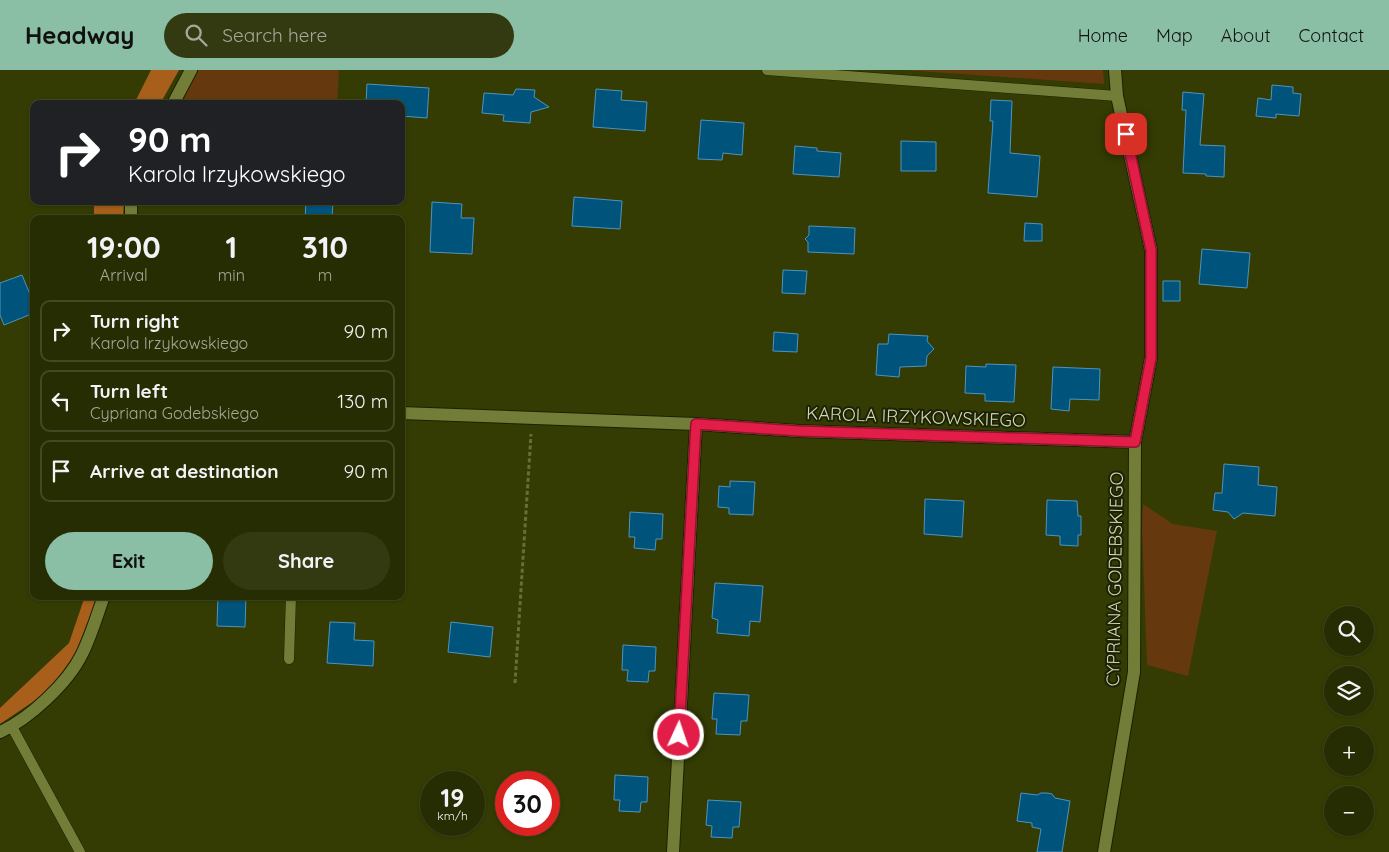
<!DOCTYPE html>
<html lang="en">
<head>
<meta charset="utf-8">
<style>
  body { margin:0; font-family:Quicksand,sans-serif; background:#333911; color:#f1f3f6; height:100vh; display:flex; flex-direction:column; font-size:19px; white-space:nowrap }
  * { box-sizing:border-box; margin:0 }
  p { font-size:16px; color:#a4a899 }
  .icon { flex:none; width:28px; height:28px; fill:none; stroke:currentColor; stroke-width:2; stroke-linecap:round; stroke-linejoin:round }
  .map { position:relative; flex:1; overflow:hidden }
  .details { position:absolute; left:30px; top:145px; width:375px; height:385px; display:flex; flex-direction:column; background:#272d02; border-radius:10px; box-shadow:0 1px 4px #0004,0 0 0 1px #434924 }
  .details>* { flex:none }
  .banner { position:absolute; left:30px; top:30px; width:375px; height:105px; border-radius:10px; box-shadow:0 1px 4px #0004,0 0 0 1px #434924; background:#202124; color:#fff; overflow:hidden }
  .tools { position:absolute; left:1324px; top:536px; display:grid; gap:10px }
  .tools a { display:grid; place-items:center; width:50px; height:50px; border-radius:50%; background:#272d02; box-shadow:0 1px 4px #0004,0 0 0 1px #434924; font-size:25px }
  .speed { position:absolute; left:420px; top:701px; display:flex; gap:10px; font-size:25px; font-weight:700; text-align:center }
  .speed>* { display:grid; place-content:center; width:65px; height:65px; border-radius:50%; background:#272d02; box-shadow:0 1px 4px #0004,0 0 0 1px #434924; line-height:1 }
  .speed small { font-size:12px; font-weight:400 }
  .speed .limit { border:8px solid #d22; background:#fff; color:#111 }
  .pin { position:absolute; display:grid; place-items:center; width:42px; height:42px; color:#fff; margin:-21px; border-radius:10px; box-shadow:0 2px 8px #0006 }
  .me { position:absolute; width:55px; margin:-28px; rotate:3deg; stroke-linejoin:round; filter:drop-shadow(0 0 4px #0008) }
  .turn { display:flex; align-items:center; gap:18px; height:105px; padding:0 15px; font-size:22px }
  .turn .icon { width:65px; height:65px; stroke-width:2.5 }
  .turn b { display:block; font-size:35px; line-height:42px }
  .eta { display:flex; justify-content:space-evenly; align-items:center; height:85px; text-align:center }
  .eta b { font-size:30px; font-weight:700; line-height:35px }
  .action { display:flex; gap:10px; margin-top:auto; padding:10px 15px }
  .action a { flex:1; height:58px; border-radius:30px; background:#8abfa5; color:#111; font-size:20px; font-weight:700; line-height:58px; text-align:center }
  .action a+a { background:#333911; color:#f1f3f6 }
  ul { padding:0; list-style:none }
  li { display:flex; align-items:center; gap:15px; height:62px; margin:0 10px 8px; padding:0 5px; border:2px solid #434924; border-radius:10px }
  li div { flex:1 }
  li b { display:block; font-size:19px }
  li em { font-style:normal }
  header { display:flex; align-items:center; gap:30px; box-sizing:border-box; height:70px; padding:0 25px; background:#8abfa5; color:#111 }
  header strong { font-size:24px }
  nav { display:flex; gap:28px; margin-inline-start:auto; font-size:18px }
  .search { width:350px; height:45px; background:#333911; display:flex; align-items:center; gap:12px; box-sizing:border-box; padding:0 18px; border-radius:28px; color:#a4a899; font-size:19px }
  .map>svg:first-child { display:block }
  .green { fill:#66380d }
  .forest { fill:#a75f1b }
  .building { fill:#00547c; stroke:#4e93be }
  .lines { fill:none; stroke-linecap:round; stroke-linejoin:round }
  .service-casing { stroke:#1d2200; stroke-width:11 }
  .minor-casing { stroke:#1d2200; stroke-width:14 }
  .path { stroke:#666e3c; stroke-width:3; stroke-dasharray:4 2.5; stroke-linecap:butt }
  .service { stroke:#727e38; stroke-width:10 }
  .minor { stroke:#727e38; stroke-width:12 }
  .route-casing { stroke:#92132f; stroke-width:12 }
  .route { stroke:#e11d48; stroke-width:9 }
  .labels { text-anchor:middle; stroke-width:4; stroke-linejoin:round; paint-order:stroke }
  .street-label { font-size:18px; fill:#d0d8b5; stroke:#1d2205 }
</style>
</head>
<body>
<header>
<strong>Headway</strong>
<div class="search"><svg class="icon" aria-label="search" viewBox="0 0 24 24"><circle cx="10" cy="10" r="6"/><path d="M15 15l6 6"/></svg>Search here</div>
<nav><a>Home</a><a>Map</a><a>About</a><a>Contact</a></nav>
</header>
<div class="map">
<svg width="1389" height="782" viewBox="0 0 1389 782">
  <rect width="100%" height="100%" fill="#343c03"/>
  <!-- green -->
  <path class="green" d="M198,0H339L337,34H180Z
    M905,0H1103L1104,14Z
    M1143,434L1173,454L1217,461L1188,606L1147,595L1142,458Z"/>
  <!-- forest -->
  <path class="forest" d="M151,0H179L160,34H134Z
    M94,131H124L123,149H94Z
    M85,526H98L75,584L49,621L0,654V638L69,573Z"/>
  <!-- building -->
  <path class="building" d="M367,14L429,18L427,48L401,46V34H366Z
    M1272,15L1293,17V23L1301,24L1299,46L1276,44V48L1256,46L1258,28L1271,30Z
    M516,19L535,20L534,27L549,37L531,42L530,53L503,51L504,45L482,43L484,23L513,25Z
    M596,19L622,21L621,30L647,32L645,61L593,57Z
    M1183,22L1204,24L1200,75L1225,76L1224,107L1206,106V104L1183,103L1186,40H1182Z
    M991,30L1012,31L1010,83L1040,86L1037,127L988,123L993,51H990Z
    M701,50L744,53L742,85L723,83L722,90L698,89Z
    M901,71L936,72V101H901Z
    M795,76L817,78V81L841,83L839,107L793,104Z
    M574,127L622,131L620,159L572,156Z
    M306,131H333L332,149H305Z
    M432,132L462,134L461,148H474L472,184L430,182Z
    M1025,153L1042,154V171H1024Z
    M809,156L855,158L854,184L808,182V172L805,169L809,165Z
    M1202,179L1250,183L1247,218L1199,214Z
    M783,200L807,201L805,224L782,223Z
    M22,205L34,234V243L4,255L0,245V213Z
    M1163,211H1180V231H1163Z
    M774,262L798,264L797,282L773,281Z
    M889,264L928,266L927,271L934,279L927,286L926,296L900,297L899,307L876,305L878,274H888Z
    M986,294L1016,295L1014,332L985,331V324L965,323L966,296L986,297Z
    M1053,297L1100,299L1099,330L1070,329L1069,341L1051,339Z
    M1224,394L1259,397L1258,415L1277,417L1275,446L1243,443L1234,449L1228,442L1213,440L1215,423H1222Z
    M730,411L755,412L753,445L729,444V438L718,437L719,416L730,417Z
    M925,429L964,431L962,467L924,464Z
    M1047,430L1077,431L1078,446H1081V465H1078V476L1060,475V466L1046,465Z
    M630,442L663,444L662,469H656L655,480L634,478L635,467H629Z
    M715,513L763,516L760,552L750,551L749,566L717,563L718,550L712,548Z
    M218,526H246L245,557L217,556Z
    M330,552L355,553L354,570L374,571L373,596L327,593Z
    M451,552L493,557L490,587L448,582Z
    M623,575L656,577L655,601H649L648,612L627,611L628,600H622Z
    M714,623L749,625L747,651H741L740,665L716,664L717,649H712Z
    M615,705L648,707L647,732H641L640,742L619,741L620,730H614Z
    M1021,723L1037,725L1041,723H1047L1052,724L1055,728L1070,731L1062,782H1037L1041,759L1032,757V753L1017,751Z
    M708,730L741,732L739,757H733L732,768L711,767L712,756L706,755Z"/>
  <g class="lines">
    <!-- service casing -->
    <g class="service-casing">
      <path id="service" d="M767,0L1117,26
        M289,589L291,526
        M12,657L80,782"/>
    </g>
    <!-- minor casing -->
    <g class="minor-casing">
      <path id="minor" d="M173,34L191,0
        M131,149V131
        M401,343L696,354L799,361L1135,372
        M0,662C29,649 68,613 82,584C91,566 97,545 104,526
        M673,782L696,354
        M1104,782L1134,602L1135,372L1151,288V180L1117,26L1115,0"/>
    </g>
    <!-- path -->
    <path class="path" d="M515,613L531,364"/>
    <!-- service -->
    <use href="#service" class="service"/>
    <!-- minor -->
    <use href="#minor" class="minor"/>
  </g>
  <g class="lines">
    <!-- route casing -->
    <g class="route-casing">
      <path id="route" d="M679,665L696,354L799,361L1135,372L1151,288V180L1126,64"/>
    </g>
    <!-- route -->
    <use href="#route" class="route"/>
  </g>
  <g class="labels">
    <!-- street labels -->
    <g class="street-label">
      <text transform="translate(916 347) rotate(2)" y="6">KAROLA IRZYKOWSKIEGO</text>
      <text transform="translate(1115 509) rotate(-89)" y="6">CYPRIANA GODEBSKIEGO</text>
    </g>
  </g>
</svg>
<div class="tools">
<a><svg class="icon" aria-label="search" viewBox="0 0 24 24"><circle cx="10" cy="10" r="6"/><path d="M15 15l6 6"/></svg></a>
<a><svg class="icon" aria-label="layers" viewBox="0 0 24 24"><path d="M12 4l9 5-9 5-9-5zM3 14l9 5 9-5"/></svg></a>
<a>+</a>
<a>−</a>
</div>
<div class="speed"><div>19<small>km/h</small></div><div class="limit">30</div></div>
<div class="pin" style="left:1126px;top:64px;background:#d93025"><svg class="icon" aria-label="arrive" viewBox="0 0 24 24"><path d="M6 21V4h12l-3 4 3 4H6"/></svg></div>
<svg class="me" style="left:679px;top:665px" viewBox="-20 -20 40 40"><circle r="17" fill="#e11d48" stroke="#fff" stroke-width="3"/><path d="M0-11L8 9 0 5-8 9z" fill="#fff"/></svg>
<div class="banner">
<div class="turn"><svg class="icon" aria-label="right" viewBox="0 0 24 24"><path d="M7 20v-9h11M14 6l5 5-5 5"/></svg><div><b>90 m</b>Karola Irzykowskiego</div></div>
</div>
<section class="details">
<div class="eta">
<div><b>19:00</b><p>Arrival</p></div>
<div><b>1</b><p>min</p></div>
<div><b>310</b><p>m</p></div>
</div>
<ul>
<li><svg class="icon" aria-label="right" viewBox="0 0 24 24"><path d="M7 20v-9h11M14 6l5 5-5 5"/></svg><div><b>Turn right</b><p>Karola Irzykowskiego</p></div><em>90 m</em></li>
<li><svg class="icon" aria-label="left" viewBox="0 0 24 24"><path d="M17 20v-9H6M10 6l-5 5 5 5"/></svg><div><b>Turn left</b><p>Cypriana Godebskiego</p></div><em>130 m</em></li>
<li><svg class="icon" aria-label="arrive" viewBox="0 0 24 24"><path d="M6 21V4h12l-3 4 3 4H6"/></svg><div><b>Arrive at destination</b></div><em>90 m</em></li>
</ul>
<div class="action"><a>Exit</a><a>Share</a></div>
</section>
</div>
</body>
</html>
